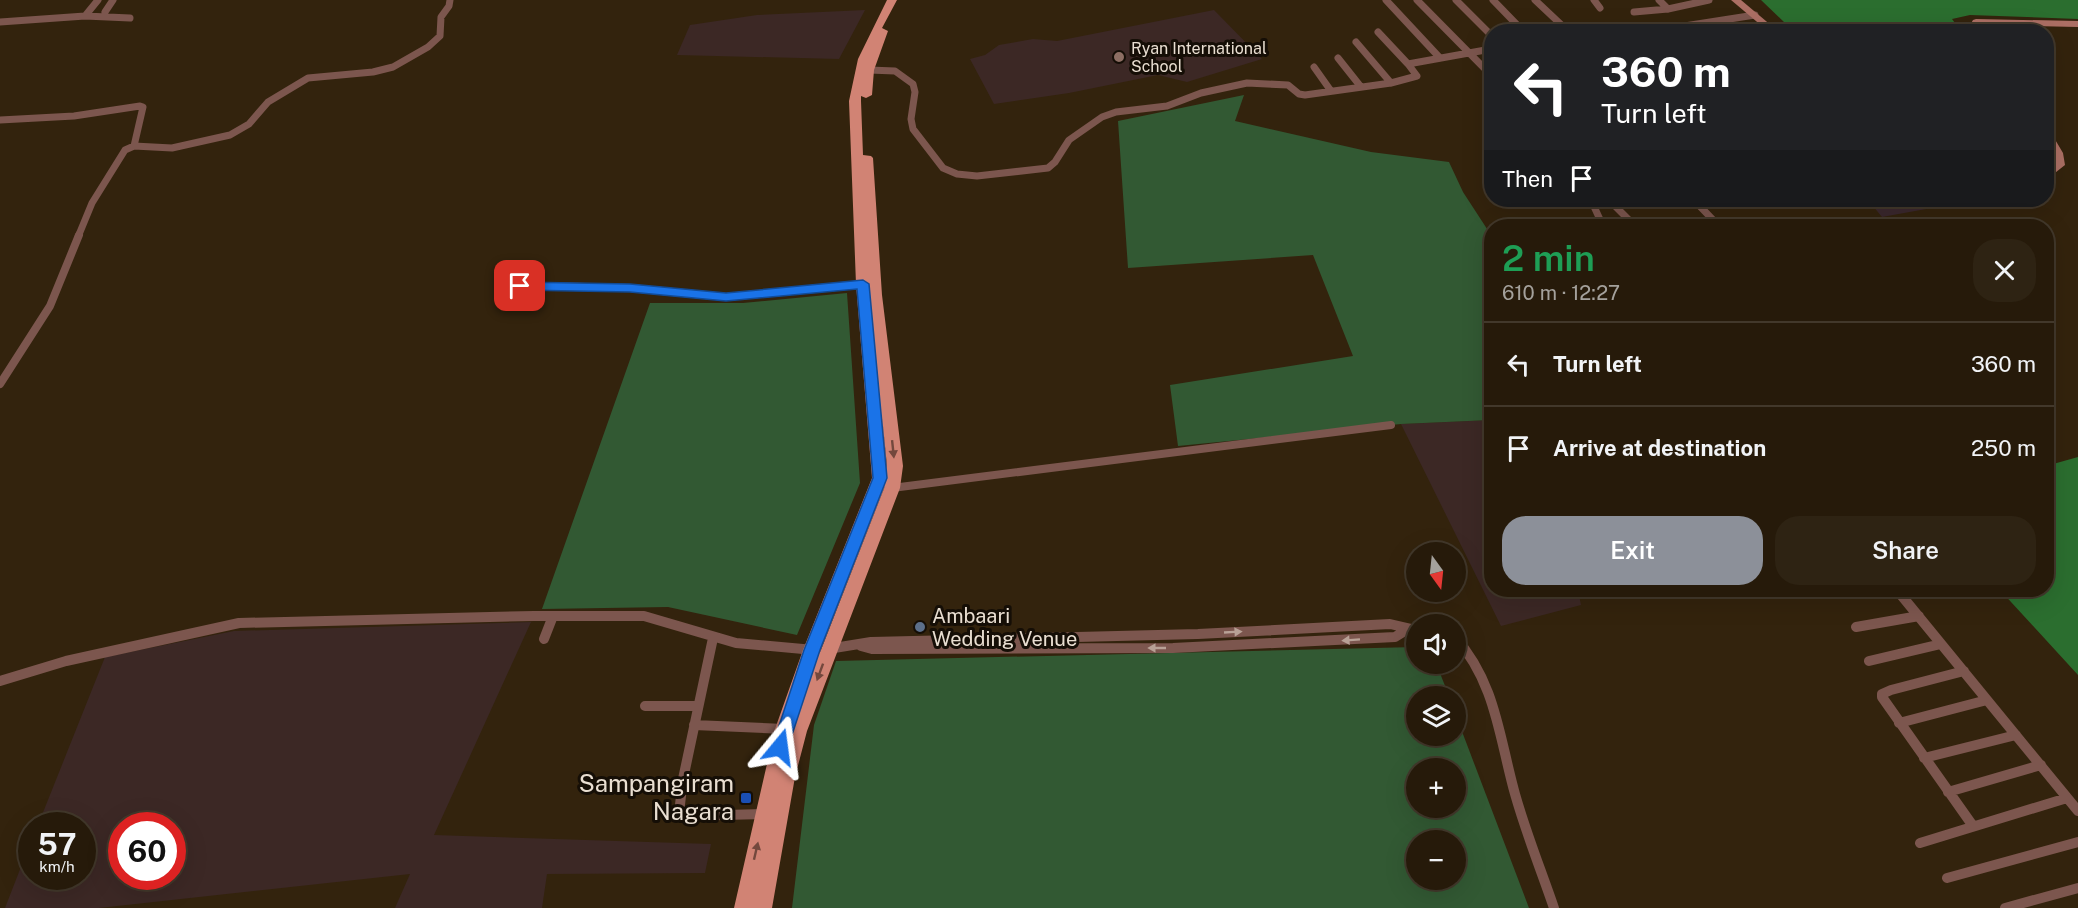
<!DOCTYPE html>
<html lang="en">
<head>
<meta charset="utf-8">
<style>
  body { margin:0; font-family:"Public Sans",sans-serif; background:#2e2313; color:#f1f3f6; height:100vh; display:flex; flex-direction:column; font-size:22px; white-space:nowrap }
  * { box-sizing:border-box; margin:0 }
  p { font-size:20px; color:#a4a19c }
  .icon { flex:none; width:33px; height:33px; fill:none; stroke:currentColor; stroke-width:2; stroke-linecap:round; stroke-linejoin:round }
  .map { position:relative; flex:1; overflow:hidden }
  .sheet { position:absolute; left:1484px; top:219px; width:570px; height:378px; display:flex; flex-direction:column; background:#261a0a; border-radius:24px; box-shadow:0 6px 24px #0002,0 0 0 2px #42382b }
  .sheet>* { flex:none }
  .hud { position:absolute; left:1484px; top:24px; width:570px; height:183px; border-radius:24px; box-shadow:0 6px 24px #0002,0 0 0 2px #42382b; background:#202124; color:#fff; overflow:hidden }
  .needle { width:39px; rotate:165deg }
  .fabs { position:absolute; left:1406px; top:542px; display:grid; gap:12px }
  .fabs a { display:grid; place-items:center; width:60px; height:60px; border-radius:50%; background:#261a0a; box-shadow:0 6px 24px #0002,0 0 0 2px #42382b; font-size:30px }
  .speed { position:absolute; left:18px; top:812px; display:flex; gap:12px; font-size:30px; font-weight:700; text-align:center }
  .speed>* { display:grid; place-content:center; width:78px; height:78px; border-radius:50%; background:#261a0a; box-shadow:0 6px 24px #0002,0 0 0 2px #42382b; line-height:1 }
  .speed small { font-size:15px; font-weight:400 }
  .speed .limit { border:9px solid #d22; background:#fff; color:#111 }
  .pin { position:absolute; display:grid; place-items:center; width:51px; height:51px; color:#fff; margin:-26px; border-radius:12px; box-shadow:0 3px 9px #0006 }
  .me { position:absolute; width:66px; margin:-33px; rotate:16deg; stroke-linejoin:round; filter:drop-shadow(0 0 4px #0008) }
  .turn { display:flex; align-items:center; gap:21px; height:126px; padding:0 18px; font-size:27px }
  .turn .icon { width:78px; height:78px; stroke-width:2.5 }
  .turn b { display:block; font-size:42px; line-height:51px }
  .then { display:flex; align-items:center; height:57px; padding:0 18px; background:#0003; gap:12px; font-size:22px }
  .round { display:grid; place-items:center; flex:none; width:63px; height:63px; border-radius:24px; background:#2e2313 }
  .headline { display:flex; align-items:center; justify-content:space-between; height:102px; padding:0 18px }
  h1 { font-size:36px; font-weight:600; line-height:45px; color:#1e9e55 }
  .button { display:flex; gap:12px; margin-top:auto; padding:12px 18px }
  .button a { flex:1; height:69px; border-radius:24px; background:#8c9099; color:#fff; font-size:24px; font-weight:600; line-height:69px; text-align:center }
  .button a+a { background:#2e2313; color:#f1f3f6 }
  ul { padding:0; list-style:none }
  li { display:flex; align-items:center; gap:18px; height:84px; padding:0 18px; border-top:2px solid #42382b }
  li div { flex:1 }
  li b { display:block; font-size:22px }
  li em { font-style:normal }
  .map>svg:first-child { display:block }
  .industrial { fill:#3b282e }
  .education { fill:#3c2825; fill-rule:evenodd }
  .green { fill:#325933; fill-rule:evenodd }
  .forest { fill:#2b6e2f }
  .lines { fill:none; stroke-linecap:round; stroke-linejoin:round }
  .street-far2 { stroke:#7c564e; stroke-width:7 }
  .street-far1 { stroke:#7c564e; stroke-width:8 }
  .street { stroke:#7c564e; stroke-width:10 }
  .secondary { fill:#ac6f64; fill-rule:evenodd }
  .primary { fill:#d18374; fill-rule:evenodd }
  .oneway { fill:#73483d }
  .oneway2 { fill:#b8a196 }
  .route { fill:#1a73e8; stroke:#114b97; stroke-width:1.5 }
  .education-dot { fill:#8d6e63; stroke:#150e06; stroke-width:2 }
  .service-dot { fill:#5c6f8a; stroke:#150e06; stroke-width:2 }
  .transit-dot { fill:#1a4fb4; stroke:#150e06; stroke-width:2 }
  .labels { text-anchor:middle; stroke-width:6; stroke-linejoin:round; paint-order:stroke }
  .far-poi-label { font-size:16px; fill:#e9ded1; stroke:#150e06; text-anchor:start }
  .poi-label { font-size:20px; fill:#e9ded1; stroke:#150e06; text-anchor:start }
  .near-poi-label { font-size:24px; fill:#e9ded1; stroke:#150e06; text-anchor:end }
</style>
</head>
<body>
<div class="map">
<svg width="2078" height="908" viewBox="0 0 2078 908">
  <rect width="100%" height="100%" fill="#33230d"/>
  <!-- industrial -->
  <path class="industrial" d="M1868,200H1976L1882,217Z"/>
  <!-- education -->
  <path class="education" d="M865,10L839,59L677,55L690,25L757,15Z
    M1214,10L1262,59L1187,82L1158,75L1069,93L994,104L970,59L985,55L999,45L1033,39L1057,41Z
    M1491,420V590H1578L1581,605L1501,626L1401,424Z
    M531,622L434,835L711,844L705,873L547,874L542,908H395L410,874L99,908H5L31,841L32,876H82V825H38L105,657L234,631ZM122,825H172V876H122Z"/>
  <!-- green -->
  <path class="green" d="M1244,95L1235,121L1371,152L1449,162L1463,192L1491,235V420L1401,424L1178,446L1170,385L1353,356L1313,255L1128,268L1118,121Z
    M847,293L860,483L797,635L668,607L542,609L650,303H743Z
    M1416,647V663H1436L1449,696H1416V735H1455V713L1529,908H792L814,725L836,661ZM1416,768H1455V807H1416ZM1416,840H1455V879H1416Z"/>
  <!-- forest -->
  <path class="forest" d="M1761,0H2078V19L1970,15L1952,19L1961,31H1797L1784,22Z
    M2078,457V675L2000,590H2046V466Z"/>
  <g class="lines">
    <!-- street-far2 -->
    <path class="street-far2" d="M1386,0L1440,58
      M1417,0L1491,75
      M1456,0L1491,35
      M1493,0L1524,32
      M1535,0L1569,32
      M1594,0L1600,8
      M1659,0L1668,9
      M105,12L113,0
      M1634,12L1668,9L1709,0
      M85,16L98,0
      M0,22L85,16L130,18
      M1378,32L1408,64
      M1646,32L1755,15
      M1356,42L1391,83
      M1338,58L1361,87
      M1314,67L1331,91
      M869,70L895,71L913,84L915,92L911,119L913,129L943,168L957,174L977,176L1048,168L1055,162L1069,140L1102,117L1116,112L1167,106L1201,93L1247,83L1288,85L1299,94L1305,95L1391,83L1417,76L1408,64L1491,49
      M0,120L74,116L140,106L143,107L134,146
      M1591,200L1603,226
      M1609,200L1629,220L1642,226
      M1694,200L1715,222L1696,226
      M78,237L92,203L125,150L134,146L172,148L230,135L249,124L268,102L308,78L373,72L393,67L428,47L440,36L441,17L449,6L450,0"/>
    <!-- street-far1 -->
    <path class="street-far1" d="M501,285L630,288L726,297L866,284
      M0,384L50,306L79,235
      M892,488L1391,425"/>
    <!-- street -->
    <path class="street" d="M1897,590L2078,811
      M1841,591L1850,590
      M1856,627L1919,616
      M1455,637C1496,683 1499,737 1515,794C1526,833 1541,870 1554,908
      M713,638L683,779L679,813L684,816L765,814
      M544,639L553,616
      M861,646L872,649L1173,648L1395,637L1408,629
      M828,649L871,642L1198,634L1390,624L1416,630
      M1869,661L1941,644
      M1964,671L1891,690L1882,694V697L1973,826
      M0,681L66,661L239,623L534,616H644L736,643L814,650
      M645,706H698
      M1899,723L1987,700
      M694,725L784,729
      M1924,758L2016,735
      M1948,792L2041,765
      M1920,843L2067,798
      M1947,878L2078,842
      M2005,908L2078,888"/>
    <!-- secondary -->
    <path class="secondary" d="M1731,0H1741L1779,32H1769Z
      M1976,19L2078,21V27L1979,25L1982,32H1973L1969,27L1973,20Z
      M2046,130L2050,131L2063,153L2065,165L2046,180V171L2055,164C2052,151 2046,143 2046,130Z"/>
    <!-- primary -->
    <path class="primary" d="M887,0H897L882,28L888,31L874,70L872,95L866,98L861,96V101L863,155L871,156L873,158L882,295L903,466L900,488L807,731L795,777L772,908H734L775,729L803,650L872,478L856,284L849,101L858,59ZM882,416L887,466V470ZM885,486L884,488L819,654L821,650Z"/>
  </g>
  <!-- one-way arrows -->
  <defs><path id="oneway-solid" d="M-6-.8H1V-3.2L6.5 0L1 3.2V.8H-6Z" transform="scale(1.5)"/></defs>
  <g class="oneway">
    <use href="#oneway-solid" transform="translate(893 449) rotate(84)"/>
    <use href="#oneway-solid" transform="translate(820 672) rotate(110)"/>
    <use href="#oneway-solid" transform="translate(756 851) rotate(-77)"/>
  </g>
  <g class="oneway2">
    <use href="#oneway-solid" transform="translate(1233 632) rotate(-3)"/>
    <use href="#oneway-solid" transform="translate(1351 640) rotate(176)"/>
    <use href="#oneway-solid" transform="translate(1157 648) rotate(180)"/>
  </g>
  <!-- route -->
  <path class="route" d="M863,280L869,284L887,478L820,650L788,747L786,752L780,754L774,752L772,747L804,650L873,478L857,289L726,301L630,292L520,290L514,286L520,282L630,284L726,293Z"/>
  <!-- markers -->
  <circle class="education-dot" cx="1119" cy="57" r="6"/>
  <circle class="service-dot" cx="920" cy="627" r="6"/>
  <rect class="transit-dot" x="740" y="792" width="12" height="12" rx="3"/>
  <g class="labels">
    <!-- far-poi labels -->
    <g class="far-poi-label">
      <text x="1131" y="54">Ryan International<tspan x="1131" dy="18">School</tspan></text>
    </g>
    <!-- poi labels -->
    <g class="poi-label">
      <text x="932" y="623">Ambaari<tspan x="932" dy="23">Wedding Venue</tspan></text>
    </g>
    <!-- near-poi labels -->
    <g class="near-poi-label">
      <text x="734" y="792">Sampangiram<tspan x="734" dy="28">Nagara</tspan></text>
    </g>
  </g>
</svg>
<div class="fabs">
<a><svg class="needle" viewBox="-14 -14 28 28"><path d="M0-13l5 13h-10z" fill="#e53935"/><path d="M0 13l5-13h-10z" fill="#a4a19c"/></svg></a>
<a><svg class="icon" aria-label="sound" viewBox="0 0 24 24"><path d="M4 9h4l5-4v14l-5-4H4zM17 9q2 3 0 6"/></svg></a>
<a><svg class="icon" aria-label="layers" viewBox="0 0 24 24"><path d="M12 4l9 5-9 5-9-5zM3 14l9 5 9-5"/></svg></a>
<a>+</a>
<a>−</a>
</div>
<div class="speed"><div>57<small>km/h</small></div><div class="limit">60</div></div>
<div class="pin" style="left:520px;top:286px;background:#d93025"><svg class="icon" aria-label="arrive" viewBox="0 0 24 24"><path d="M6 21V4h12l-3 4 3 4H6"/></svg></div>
<svg class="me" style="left:780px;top:747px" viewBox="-20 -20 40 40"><path d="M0-17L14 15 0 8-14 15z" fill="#1a73e8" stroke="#fff" stroke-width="4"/></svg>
<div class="hud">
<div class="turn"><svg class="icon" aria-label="left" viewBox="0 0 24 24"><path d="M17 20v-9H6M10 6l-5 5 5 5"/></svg><div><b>360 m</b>Turn left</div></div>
<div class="then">Then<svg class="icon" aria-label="arrive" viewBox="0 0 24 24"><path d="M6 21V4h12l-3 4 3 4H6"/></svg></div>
</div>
<section class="sheet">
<div class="headline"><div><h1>2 min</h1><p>610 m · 12:27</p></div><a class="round"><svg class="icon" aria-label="close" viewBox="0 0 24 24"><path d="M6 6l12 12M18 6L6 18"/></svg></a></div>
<ul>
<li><svg class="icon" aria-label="left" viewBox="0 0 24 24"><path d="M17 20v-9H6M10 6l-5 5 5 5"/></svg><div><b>Turn left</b></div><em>360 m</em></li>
<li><svg class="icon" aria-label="arrive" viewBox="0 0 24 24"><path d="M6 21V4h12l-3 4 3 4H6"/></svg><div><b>Arrive at destination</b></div><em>250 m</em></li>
</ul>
<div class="button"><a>Exit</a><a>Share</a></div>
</section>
</div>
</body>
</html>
